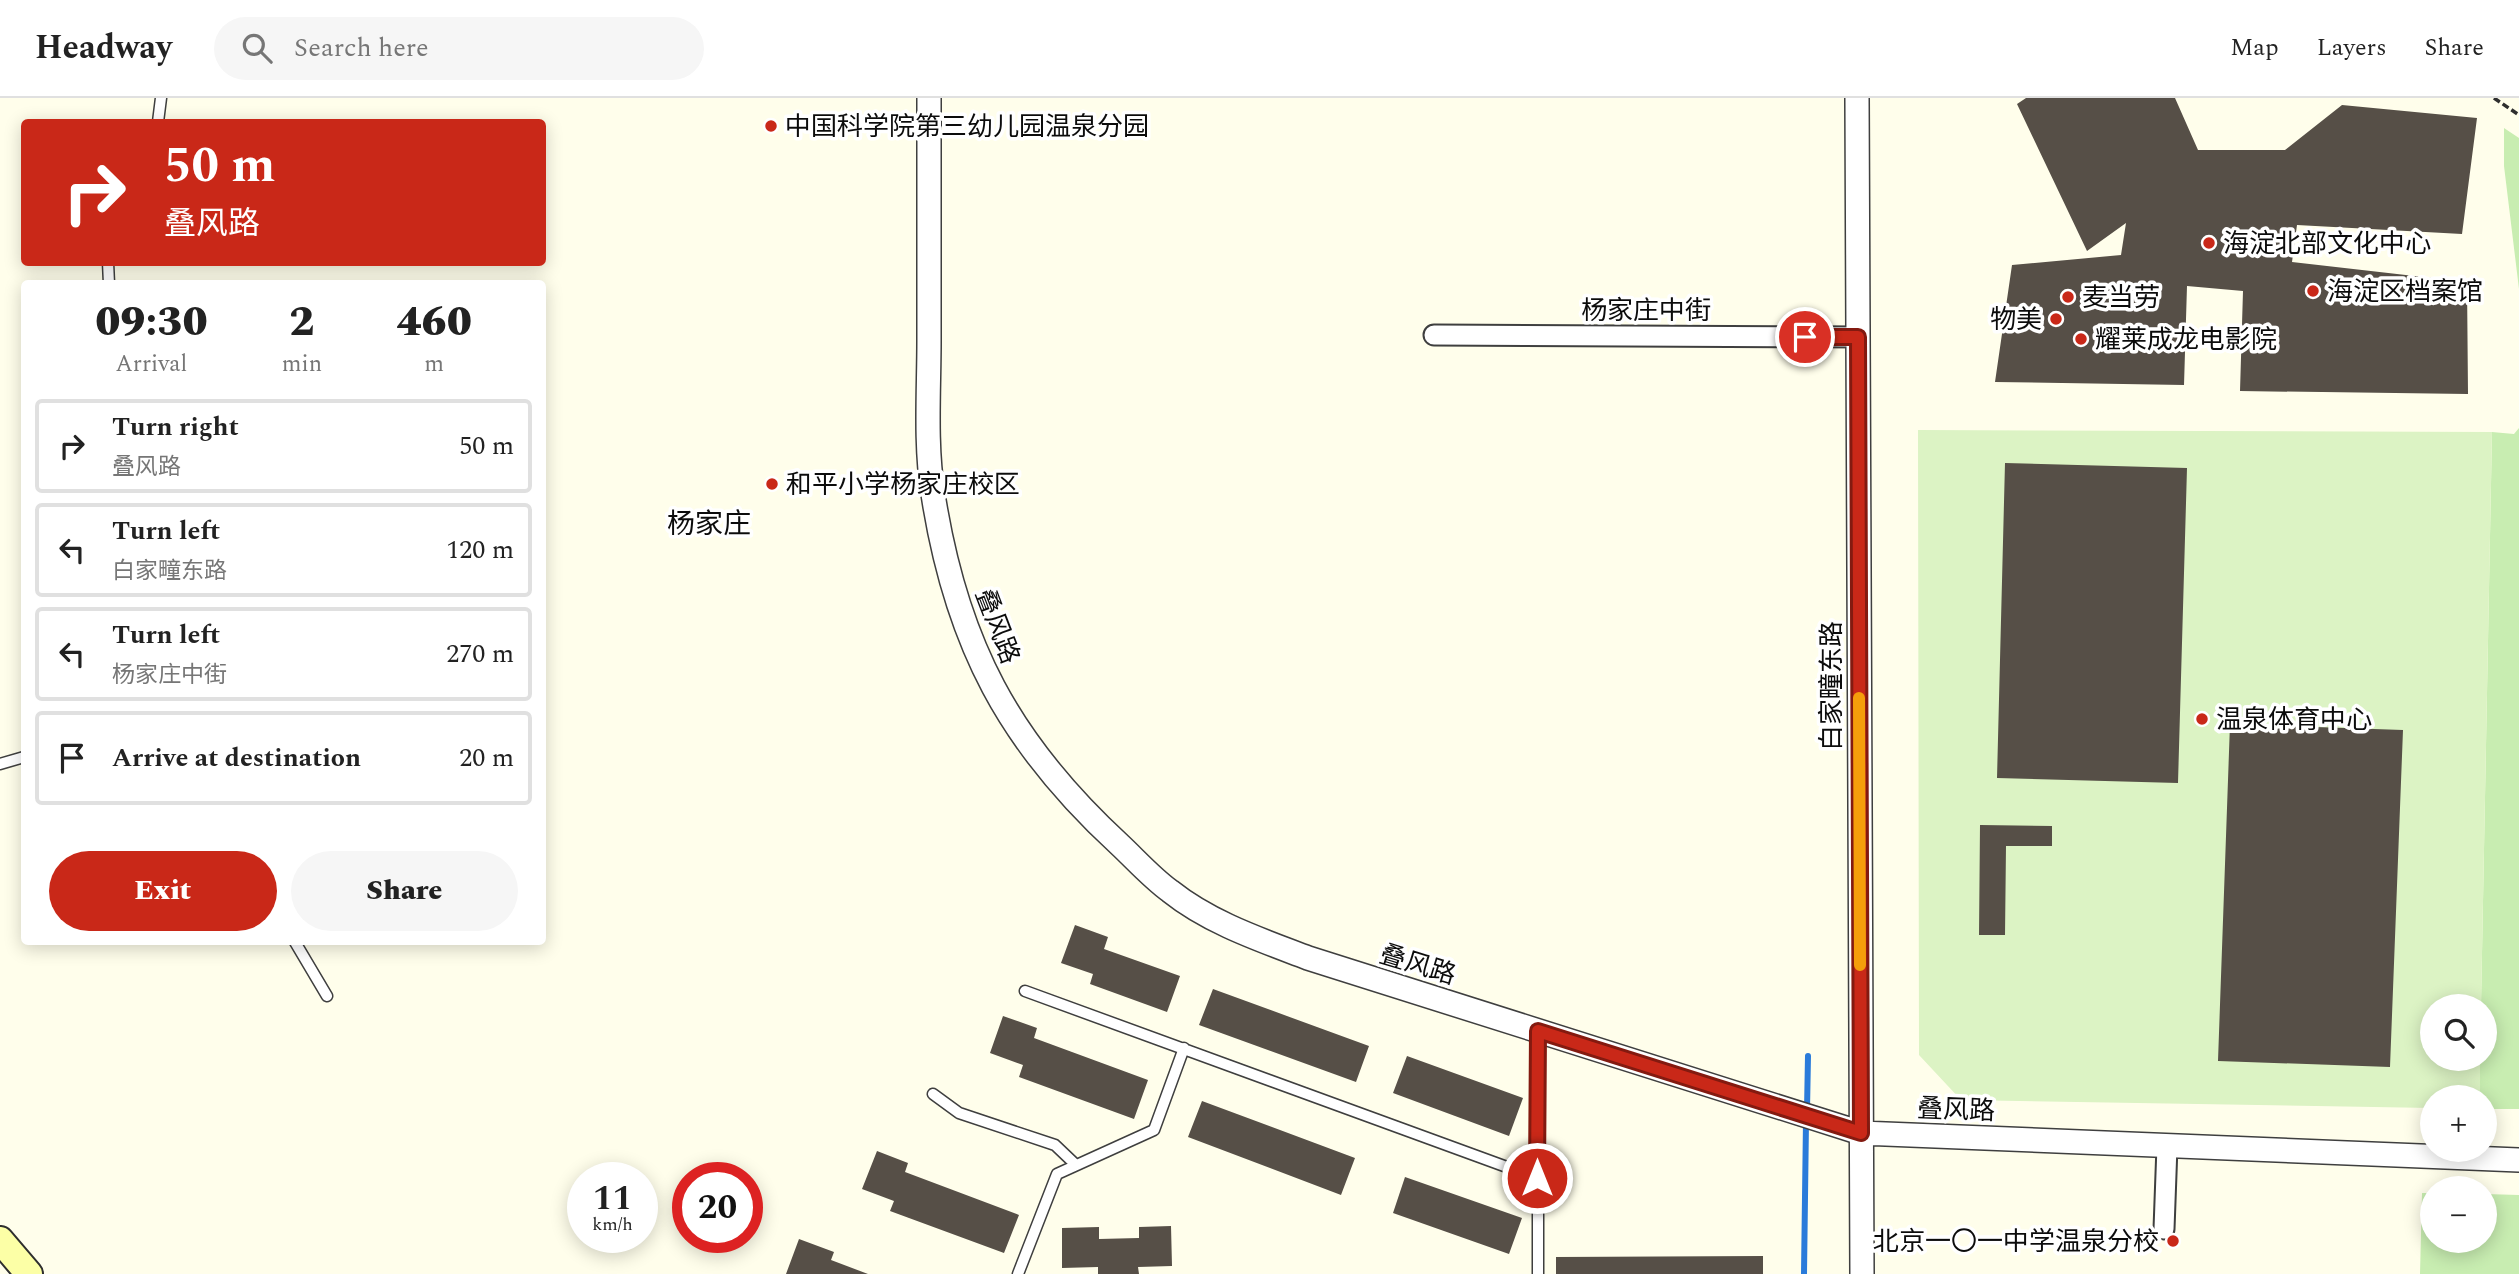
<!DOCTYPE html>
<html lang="en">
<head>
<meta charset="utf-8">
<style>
  body { margin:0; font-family:Spectral,"Noto Sans SC",serif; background:#f6f6f6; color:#222; height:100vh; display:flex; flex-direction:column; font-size:26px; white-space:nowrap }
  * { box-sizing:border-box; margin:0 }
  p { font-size:23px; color:#767676 }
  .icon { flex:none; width:38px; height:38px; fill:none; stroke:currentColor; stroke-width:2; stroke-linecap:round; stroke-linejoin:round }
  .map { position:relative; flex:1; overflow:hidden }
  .details { position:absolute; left:21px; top:182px; width:525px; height:665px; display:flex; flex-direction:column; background:#fff; border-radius:7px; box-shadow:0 4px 18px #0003 }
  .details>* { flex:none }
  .hud { position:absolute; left:21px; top:21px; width:525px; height:147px; border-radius:7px; box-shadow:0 4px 18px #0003; background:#c92818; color:#fff; overflow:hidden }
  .buttons { position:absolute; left:2420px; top:896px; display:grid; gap:14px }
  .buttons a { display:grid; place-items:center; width:77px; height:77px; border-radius:50%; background:#fff; box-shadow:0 4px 18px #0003; font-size:35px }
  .speed { position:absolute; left:567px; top:1064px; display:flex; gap:14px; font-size:35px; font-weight:700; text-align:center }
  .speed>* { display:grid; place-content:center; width:91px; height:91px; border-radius:50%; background:#fff; box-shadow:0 4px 18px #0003; line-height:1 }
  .speed small { font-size:18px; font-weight:400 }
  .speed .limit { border:10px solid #d22; background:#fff; color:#111 }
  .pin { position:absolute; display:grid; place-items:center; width:60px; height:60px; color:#fff; margin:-30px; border:4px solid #fff; border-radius:50%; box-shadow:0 2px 7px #0007 }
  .me { position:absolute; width:77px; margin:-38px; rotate:0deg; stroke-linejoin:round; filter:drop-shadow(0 0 5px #0008) }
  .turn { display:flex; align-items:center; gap:24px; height:147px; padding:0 28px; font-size:32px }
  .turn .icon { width:91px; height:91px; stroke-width:2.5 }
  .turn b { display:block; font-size:49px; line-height:60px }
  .eta { display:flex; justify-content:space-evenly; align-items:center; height:119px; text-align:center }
  .eta b { font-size:42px; font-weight:800; line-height:49px }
  .cta { display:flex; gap:14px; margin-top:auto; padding:14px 28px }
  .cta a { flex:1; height:80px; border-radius:42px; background:#c92818; color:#fff; font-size:28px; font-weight:800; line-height:80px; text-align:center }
  .cta a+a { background:#f6f6f6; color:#222 }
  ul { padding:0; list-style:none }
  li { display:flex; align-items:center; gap:21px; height:94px; margin:0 14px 10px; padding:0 14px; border:4px solid #e0e0e0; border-radius:7px }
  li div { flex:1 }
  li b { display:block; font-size:26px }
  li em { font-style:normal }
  header { display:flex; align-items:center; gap:42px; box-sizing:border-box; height:98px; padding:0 35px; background:#fff; border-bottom:2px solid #e0e0e0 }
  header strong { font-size:33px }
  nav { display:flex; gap:38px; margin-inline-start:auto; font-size:24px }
  .search { width:490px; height:63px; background:#f6f6f6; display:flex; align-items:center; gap:18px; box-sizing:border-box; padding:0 24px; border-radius:38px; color:#767676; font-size:26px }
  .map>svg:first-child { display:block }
  .green { fill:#c8edb1 }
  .pitch { fill:#dcf3c4 }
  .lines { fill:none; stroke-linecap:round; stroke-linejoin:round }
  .stream { stroke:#2a7bda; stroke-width:6 }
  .building { fill:#564f47 }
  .service-casing { stroke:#3f3f3f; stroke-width:13 }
  .minor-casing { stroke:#3f3f3f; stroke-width:23 }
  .tertiary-casing { stroke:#3f3f3f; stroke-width:26 }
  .secondary-casing { stroke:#2e2e2e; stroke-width:30 }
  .path { stroke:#2e2e2e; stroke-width:3.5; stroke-dasharray:7 3.5; stroke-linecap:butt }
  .service { stroke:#fff; stroke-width:10 }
  .minor { stroke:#fff; stroke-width:19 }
  .tertiary { stroke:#fff; stroke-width:23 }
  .secondary { stroke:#fcffa6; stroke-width:26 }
  .route-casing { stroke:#831a10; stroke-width:18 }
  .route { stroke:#c92818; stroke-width:12 }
  .slow { stroke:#f59e0b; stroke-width:12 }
  .poi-dot { fill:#c92818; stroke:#fff; stroke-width:2.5 }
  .labels { text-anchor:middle; stroke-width:7; stroke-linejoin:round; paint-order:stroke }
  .poi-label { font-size:26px; fill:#0c0c0c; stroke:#fff; text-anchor:start }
  .street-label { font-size:26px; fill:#0c0c0c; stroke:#fff }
  .neighbourhood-label { font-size:28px; fill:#0c0c0c; stroke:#fff }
</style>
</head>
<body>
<header>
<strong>Headway</strong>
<div class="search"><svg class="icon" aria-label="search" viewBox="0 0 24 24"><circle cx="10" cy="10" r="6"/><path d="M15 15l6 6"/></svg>Search here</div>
<nav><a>Map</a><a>Layers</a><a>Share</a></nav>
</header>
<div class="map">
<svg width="2519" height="1176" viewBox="0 0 2519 1176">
  <rect width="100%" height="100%" fill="#fffeeb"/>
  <!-- green -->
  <path class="green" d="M2504,30L2519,40V191L2504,68Z
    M2519,330V1011H2485V999H2480V961H2485V908H2481L2492,334L2514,336Z
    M2422,1095H2432V1143H2485V1096L2519,1097V1176H2420Z"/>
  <!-- pitch -->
  <path class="pitch" d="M1918,332L2492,334L2481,908H2432V961H2480V999H2432V1010L1961,1002L1919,957Z"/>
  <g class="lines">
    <!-- stream -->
    <path class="stream" d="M1807,1012L1808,958
      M1804,1176L1806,1023"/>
  </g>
  <!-- building -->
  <path class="building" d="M2026,0H2175L2198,52H2285L2342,7L2477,20L2462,136L2297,127L2292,164L2467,184L2468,296L2240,293L2243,193L2187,188L2184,287L1995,284L2012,167L2121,157L2126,125L2087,153L2017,6Z
    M2005,365L2187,370L2178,685L1997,680Z
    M2230,626L2403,632L2390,969L2218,963Z
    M1980,727L2052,728V748H2006L2005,837H1979Z
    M1075,827L1108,839L1104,851L1180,878L1167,914L1090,886L1093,876L1061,865Z
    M1213,891L1369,948L1356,984L1199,927Z
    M1003,918L1037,930L1034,940L1148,982L1134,1021L1019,979L1023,967L990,955Z
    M1407,958L1523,1000L1509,1038L1393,995Z
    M1202,1003L1355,1060L1341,1097L1188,1039Z
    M877,1053L908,1065L905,1074L1019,1117L1004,1155L890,1113L894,1103L862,1091Z
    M1405,1079L1522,1120L1509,1156L1393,1115Z
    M1171,1128L1172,1168L1138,1169L1139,1176H1098V1169L1062,1170V1130L1099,1129V1141L1139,1140V1129Z
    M799,1141L834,1154L831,1162L868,1176H786Z
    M1763,1158V1176H1556V1159Z"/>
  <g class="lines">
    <!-- service casing -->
    <g class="service-casing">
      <path id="service" d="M158,24L161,0
        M108,164L109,186
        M0,666L24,659
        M295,844L327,898
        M1025,893L1537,1080
        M1538,933V1176
        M933,996L959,1015L1055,1047L1076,1067
        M1018,1176L1057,1076L1154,1032L1184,950"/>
    </g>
    <!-- minor casing -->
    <g class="minor-casing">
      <path id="minor" d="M1434,237L1858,239
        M2164,1131L2167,1048"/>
    </g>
    <!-- tertiary casing -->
    <g class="tertiary-casing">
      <path id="tertiary" d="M929,0C929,81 929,162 929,243C929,293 925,346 933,396C956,545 1009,645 1120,747C1136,762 1152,780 1170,793C1210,825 1261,842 1308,860L1861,1035L2519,1062
        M1857,0L1862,1176"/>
    </g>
    <!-- secondary casing -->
    <g class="secondary-casing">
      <path id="secondary" d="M0,1142L29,1176"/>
    </g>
    <!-- path -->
    <path class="path" d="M2494,0L2519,17"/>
    <!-- service -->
    <use href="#service" class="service"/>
    <!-- minor -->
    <use href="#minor" class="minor"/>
    <!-- tertiary -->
    <use href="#tertiary" class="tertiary"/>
    <!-- secondary -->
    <use href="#secondary" class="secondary"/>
  </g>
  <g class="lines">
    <!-- route casing -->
    <g class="route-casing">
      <path id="route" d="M1537,1080L1538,933L1861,1035L1858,239H1805"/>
    </g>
    <!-- route -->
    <use href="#route" class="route"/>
    <!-- slow -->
    <path class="slow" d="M1859,600L1860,867"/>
  </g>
  <!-- markers -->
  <g class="poi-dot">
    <circle cx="771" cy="28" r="7"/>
    <circle cx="2209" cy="145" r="7"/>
    <circle cx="2313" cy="193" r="7"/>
    <circle cx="2068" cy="199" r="7"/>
    <circle cx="2056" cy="221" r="7"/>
    <circle cx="2081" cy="241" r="7"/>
    <circle cx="772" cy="386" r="7"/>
    <circle cx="2202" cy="621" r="7"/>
    <circle cx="2173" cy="1143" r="7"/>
  </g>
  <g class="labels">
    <!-- poi labels -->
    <g class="poi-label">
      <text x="785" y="37">中国科学院第三幼儿园温泉分园</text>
      <text x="2223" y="154">海淀北部文化中心</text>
      <text x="2327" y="202">海淀区档案馆</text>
      <text x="2082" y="208">麦当劳</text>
      <text x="2042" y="230" text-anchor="end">物美</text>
      <text x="2095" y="250">耀莱成龙电影院</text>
      <text x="786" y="395">和平小学杨家庄校区</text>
      <text x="2216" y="630">温泉体育中心</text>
      <text x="2159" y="1152" text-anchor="end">北京一〇一中学温泉分校</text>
    </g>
    <!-- street labels -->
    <g class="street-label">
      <text x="1646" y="221">杨家庄中街</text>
      <text transform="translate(998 528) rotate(69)" y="9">叠风路</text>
      <text transform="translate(1831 588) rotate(-90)" y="9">白家疃东路</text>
      <text transform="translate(1418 866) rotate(17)" y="9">叠风路</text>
      <text transform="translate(1956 1011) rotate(2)" y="9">叠风路</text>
    </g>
    <!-- neighbourhood labels -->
    <g class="neighbourhood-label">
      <text x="709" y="435">杨家庄</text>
    </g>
  </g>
</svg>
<div class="buttons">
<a><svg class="icon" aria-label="search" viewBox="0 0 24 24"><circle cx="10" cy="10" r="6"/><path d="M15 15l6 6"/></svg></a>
<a>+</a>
<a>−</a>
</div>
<div class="speed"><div>11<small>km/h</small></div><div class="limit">20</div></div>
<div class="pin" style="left:1805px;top:239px;background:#d93025"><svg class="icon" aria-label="arrive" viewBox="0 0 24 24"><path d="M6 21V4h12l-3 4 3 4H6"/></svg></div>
<svg class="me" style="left:1537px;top:1080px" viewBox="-20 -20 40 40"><circle r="17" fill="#c92818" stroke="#fff" stroke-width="3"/><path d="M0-11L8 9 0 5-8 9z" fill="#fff"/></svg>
<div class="hud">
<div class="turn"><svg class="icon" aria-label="right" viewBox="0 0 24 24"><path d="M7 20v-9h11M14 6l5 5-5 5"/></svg><div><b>50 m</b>叠风路</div></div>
</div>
<section class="details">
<div class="eta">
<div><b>09:30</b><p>Arrival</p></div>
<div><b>2</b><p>min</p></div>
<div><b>460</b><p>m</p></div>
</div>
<ul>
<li><svg class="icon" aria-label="right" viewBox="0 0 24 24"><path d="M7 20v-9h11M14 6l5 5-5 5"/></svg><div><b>Turn right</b><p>叠风路</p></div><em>50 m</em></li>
<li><svg class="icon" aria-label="left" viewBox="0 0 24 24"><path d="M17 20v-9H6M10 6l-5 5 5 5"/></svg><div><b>Turn left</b><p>白家疃东路</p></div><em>120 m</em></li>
<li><svg class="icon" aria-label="left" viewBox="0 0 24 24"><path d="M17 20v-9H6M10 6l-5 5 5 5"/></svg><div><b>Turn left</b><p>杨家庄中街</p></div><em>270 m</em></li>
<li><svg class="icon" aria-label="arrive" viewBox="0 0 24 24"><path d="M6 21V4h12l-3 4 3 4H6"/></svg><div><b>Arrive at destination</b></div><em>20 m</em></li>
</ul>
<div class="cta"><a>Exit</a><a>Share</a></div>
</section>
</div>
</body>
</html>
